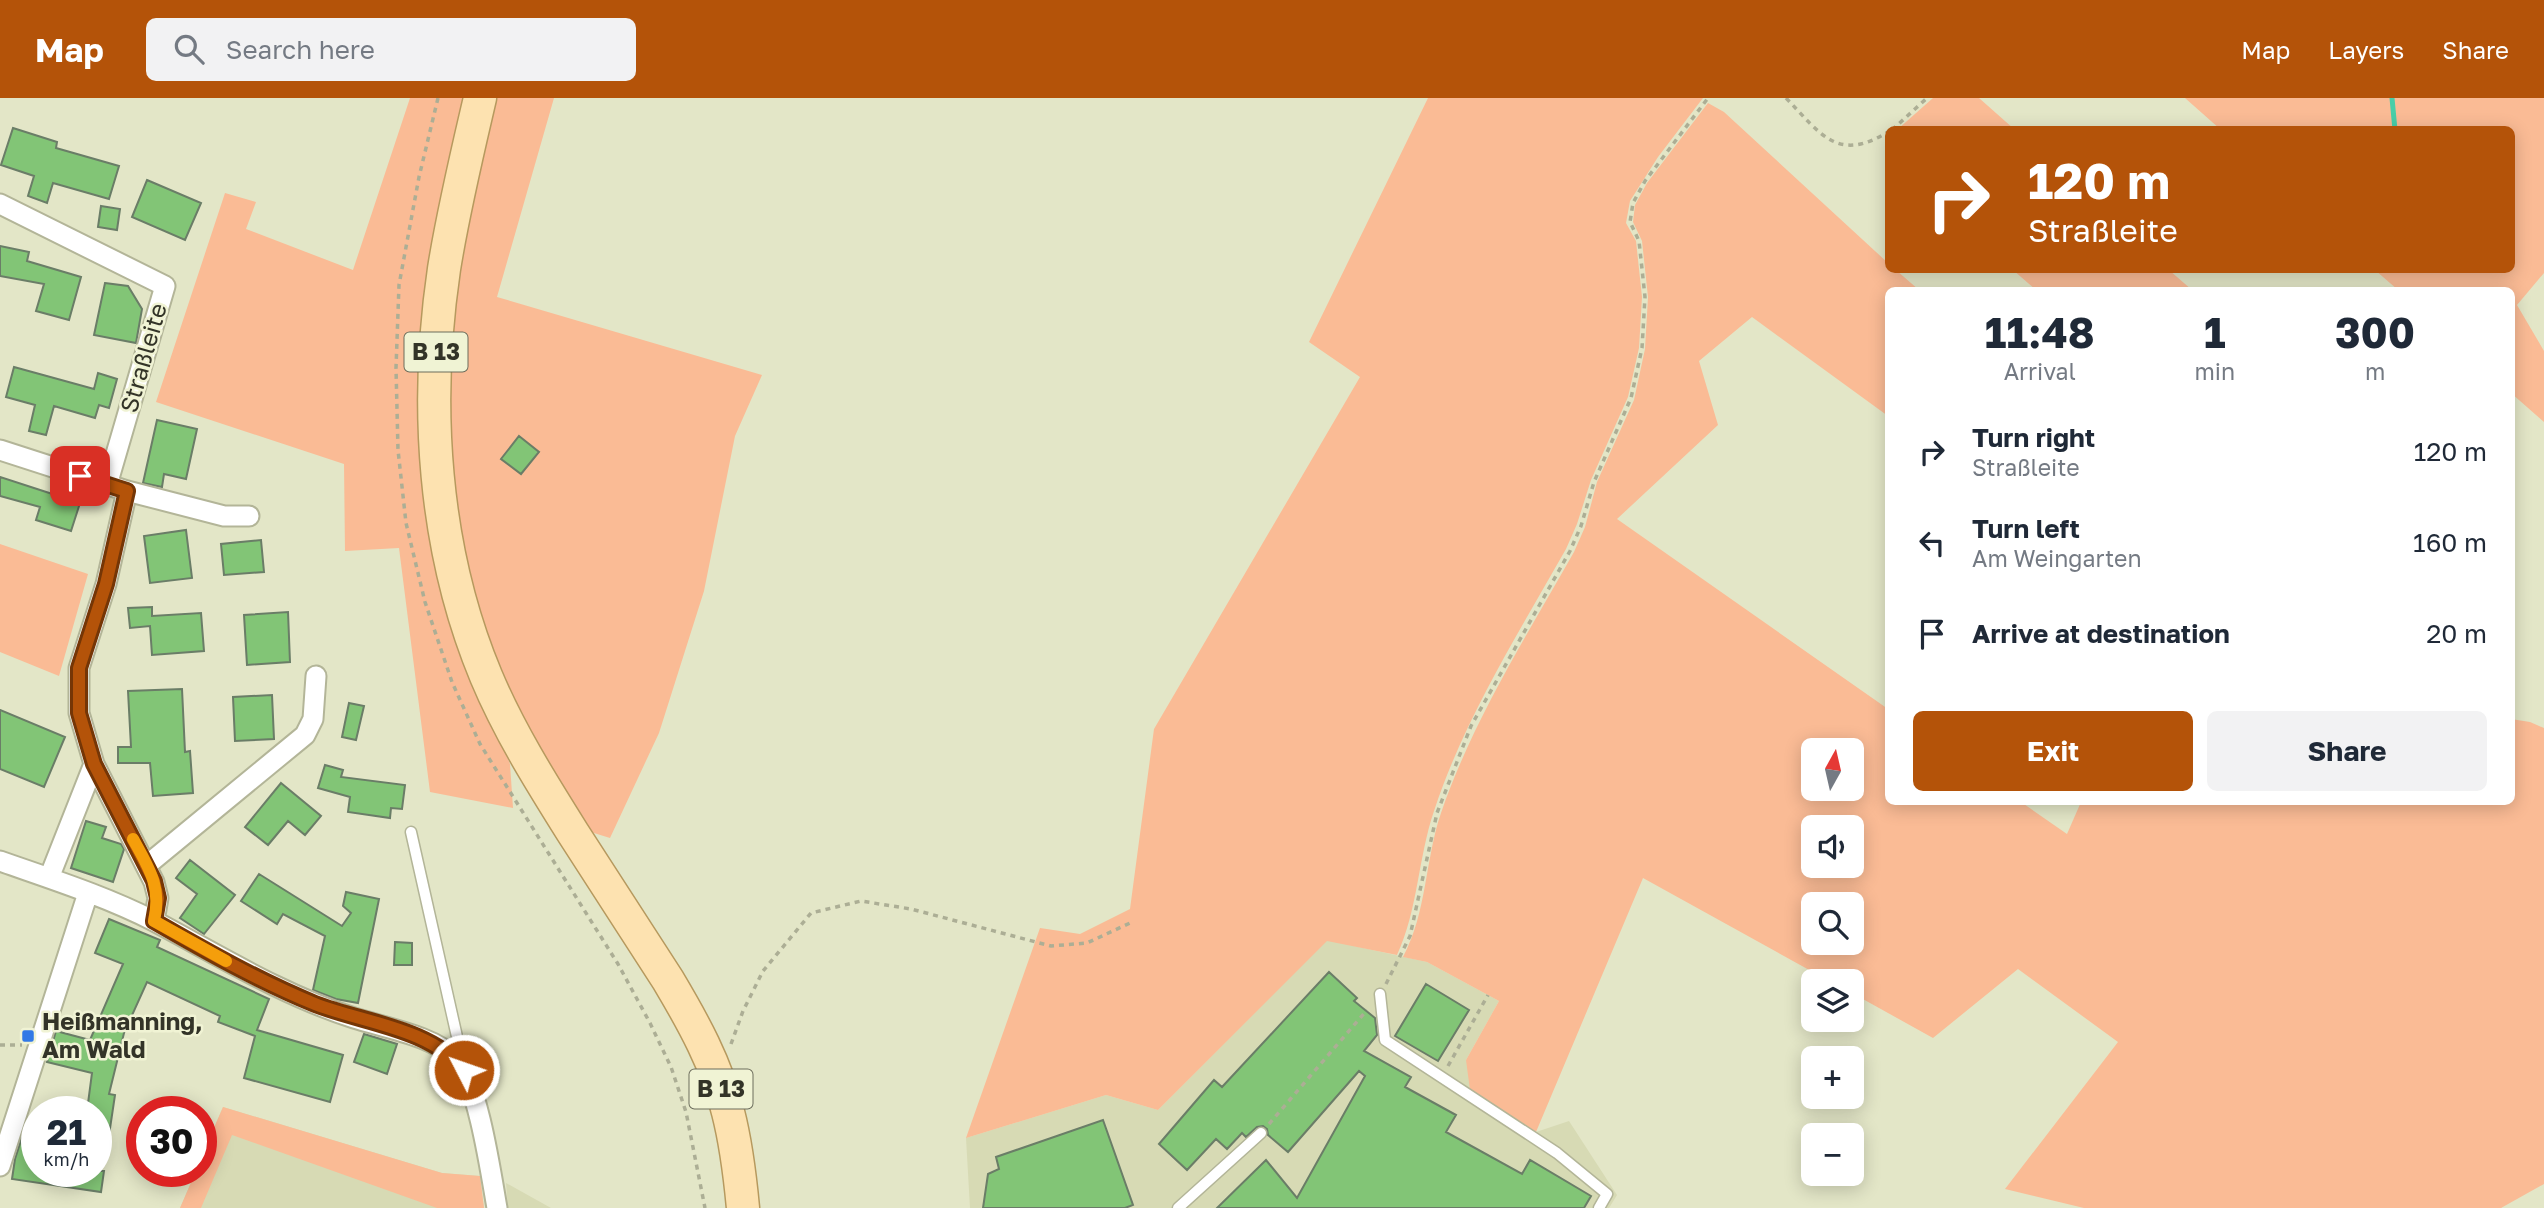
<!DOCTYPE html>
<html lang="en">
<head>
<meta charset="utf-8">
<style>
  body { margin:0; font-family:"Golos Text",sans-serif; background:#f2f2f3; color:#1f2937; height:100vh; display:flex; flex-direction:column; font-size:26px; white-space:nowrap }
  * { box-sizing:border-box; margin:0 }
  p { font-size:23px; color:#747a83 }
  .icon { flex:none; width:38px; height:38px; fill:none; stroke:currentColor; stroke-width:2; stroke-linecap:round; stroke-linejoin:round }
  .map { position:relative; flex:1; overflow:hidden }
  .drawer { position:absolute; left:1885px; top:189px; width:630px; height:518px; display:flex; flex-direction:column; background:#fff; border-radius:10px; box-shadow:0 4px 18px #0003 }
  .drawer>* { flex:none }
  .top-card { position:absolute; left:1885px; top:28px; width:630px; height:147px; border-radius:10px; box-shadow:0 4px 18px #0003; background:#b45309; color:#fff; overflow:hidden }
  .needle { width:46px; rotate:8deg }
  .tools { position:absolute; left:1801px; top:640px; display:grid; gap:14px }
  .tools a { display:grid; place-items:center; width:63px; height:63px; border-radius:10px; background:#fff; box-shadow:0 4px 18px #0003; font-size:35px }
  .speed { position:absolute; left:21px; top:998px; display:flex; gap:14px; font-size:35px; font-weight:700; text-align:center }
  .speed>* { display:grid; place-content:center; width:91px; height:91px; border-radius:50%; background:#fff; box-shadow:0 4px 18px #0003; line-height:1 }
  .speed small { font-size:18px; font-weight:400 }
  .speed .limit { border:10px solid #d22; background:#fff; color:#111 }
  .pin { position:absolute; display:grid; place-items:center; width:60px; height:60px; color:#fff; margin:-30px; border-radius:14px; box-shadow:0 4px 10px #0006 }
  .me { position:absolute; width:77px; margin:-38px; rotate:311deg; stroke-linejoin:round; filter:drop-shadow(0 0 5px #0008) }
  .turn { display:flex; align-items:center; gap:24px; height:147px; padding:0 28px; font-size:32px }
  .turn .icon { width:91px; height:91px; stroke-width:2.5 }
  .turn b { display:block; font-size:49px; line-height:60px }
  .eta { display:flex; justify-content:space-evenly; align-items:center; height:119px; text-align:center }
  .eta b { font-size:42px; font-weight:700; line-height:49px }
  .primary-button { display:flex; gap:14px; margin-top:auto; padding:14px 28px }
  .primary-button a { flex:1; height:80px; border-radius:10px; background:#b45309; color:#fff; font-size:28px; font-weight:700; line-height:80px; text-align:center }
  .primary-button a+a { background:#f2f2f3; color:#1f2937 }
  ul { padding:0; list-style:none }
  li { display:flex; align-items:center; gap:21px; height:91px; padding:0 28px }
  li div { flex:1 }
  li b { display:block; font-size:26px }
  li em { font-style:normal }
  header { display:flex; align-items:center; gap:42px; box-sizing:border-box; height:98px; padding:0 35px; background:#b45309; color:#fff }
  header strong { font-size:33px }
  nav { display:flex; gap:38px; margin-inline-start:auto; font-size:24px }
  .search { width:490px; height:63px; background:#f2f2f3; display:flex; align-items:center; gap:18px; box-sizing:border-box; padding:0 24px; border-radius:10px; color:#747a83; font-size:26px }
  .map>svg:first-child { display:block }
  .built { fill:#d7dab4 }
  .green { fill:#fabb95; fill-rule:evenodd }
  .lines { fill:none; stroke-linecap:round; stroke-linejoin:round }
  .stream { stroke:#48cea8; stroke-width:5 }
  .building { fill:#82c576; stroke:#6a7d67; stroke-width:2 }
  .service-casing { stroke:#b3b598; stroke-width:13 }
  .minor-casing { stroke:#b3b598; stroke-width:23 }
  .primary-casing { stroke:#b6995e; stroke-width:35 }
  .path { stroke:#acae95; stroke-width:3.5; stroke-dasharray:5 5; stroke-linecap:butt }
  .service { stroke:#fff; stroke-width:10 }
  .minor { stroke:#fff; stroke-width:19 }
  .primary { stroke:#fde2b0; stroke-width:32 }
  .route-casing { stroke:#753606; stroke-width:18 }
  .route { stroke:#b45309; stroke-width:12 }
  .slow { stroke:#f59e0b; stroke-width:12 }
  .poi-dot { fill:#3279e6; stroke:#f0f3d4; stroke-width:2.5 }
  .labels { text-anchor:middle; stroke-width:5; stroke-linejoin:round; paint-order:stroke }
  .shield { fill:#f0f3d4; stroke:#6c6d5c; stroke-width:2 }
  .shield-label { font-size:23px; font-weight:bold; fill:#333428 }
  .street-label { font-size:24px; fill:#333428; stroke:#f0f3d4 }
  .poi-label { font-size:24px; font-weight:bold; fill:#333428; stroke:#f0f3d4; text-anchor:start }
</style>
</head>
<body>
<header>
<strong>Map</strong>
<div class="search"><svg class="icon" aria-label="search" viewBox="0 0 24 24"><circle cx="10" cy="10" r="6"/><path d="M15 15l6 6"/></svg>Search here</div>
<nav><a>Map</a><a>Layers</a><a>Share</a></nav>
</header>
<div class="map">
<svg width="2544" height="1110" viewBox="0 0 2544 1110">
  <rect width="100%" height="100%" fill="#e3e6c7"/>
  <!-- built -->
  <path class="built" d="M1327,842L1427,864L1499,903L1466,962L1536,1034L1569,1023L1617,1097L1609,1110H970L966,1040L1106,997L1158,1012Z
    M223,1009L442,1075L480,1078L484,1110H180L196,1073H201V1060Z
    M506,1085L551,1110H508Z"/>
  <!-- green -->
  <path class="green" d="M410,0H468L436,140L448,512L510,666L513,710L430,694L399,450L345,453L344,366L156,304L225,95L256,104L246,131L353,172Z
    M492,0H554L497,199L762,277L735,338L704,493L659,635L610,740L581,731L535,662L468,500L444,346L453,205Z
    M1428,0H1703L1658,59L1630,103L1626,125L1636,143L1642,199L1639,250L1628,299L1591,382L1577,426L1566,451C1518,536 1465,619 1434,713C1418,760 1418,812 1397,857L1327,843L1158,1012L1106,997L966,1040L1040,830L1080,836L1130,811L1154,631L1360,279L1309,244Z
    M1933,0H1979L2014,31H1898Z
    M2185,0H2544V175L2517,207L2544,253V324L2511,295V192H2398L2375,172H2511V32L2220,31Z
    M1708,5L1724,14L1888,165V172H1896L1919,192H1888V318L1752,219L1699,263L1718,327L1617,421L1888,611V704H2021L2067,736L2081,704H2511V621L2530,624L2544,630V1086L2501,1110H2084L2005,1091L2118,944L2018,871L1933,940L1852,895V884H1831L1643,780L1536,1034L1470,992L1466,962L1499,903L1427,864L1403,859C1427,814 1425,762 1441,715C1473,622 1526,539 1574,454L1585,429L1597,384L1634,302L1645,251L1648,199L1642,143L1633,124L1635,107L1647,85ZM1813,653H1852V691H1813ZM1813,730H1852V768H1813ZM1813,807H1852V845H1813Z
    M2013,172H2169L2192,192H2036Z
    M0,446L88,476L59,578L0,554Z
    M223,1009L442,1075L480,1078L484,1110H437L232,1037L201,1110H180L196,1073H201V1060Z"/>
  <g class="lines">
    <!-- stream -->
    <path class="stream" d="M2392,0L2395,32"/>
  </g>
  <!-- building -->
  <path class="building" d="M13,30L57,44L56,50L119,68L109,101L53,85L47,105L28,98L34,78L1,67Z
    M147,82L201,105L185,142L132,119Z
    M101,108L120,111L117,132L98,129Z
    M0,148L29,154L27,163L81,179L69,222L36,213L44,186L0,178Z
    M105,185L128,188L142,211L136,245L94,237Z
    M14,269L94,291L98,275L117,281L109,310L99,307L95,320L54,308L46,337L29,333L35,307L6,299Z
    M157,322L197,331L186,381L164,376L162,389L143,385Z
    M519,338L539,354L521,376L501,361Z
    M0,379L80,405L71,433L36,422L40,409L0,398Z
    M186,432L192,480L150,485L144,438Z
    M261,442L264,474L224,477L221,446Z
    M152,509V518L201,515L204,553L152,557L150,528L130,530L128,510Z
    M288,514L290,564L247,567L244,517Z
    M182,591L185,654L190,653L193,695L153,698L150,665H118V649H131L128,593Z
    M272,597L274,641L235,643L233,599Z
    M349,605L364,608L356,642L342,639Z
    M0,612L65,639L44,689L0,671Z
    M325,667L343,672L341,679L405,687L402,711L391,710L390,720L348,714L350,699L318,690Z
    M281,685L321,718L305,737L288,723L268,747L245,729Z
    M86,723L106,729L102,740L121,746L124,751L113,784L71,770Z
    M190,762L235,797L204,836L180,820L197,796L176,780Z
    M259,776L342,828L351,815L343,808L346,794L379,801L358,905L336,901L313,892L325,838L283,816L277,826L241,803Z
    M109,821L160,842L157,849L269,901L257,932L343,957L330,1004L244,980L255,938L218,924L220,918L147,884L124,935L109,996L115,997L105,1064L96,1063V1013H87L92,975L47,964L56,933L90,942L123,866L95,855Z
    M395,844L412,845V867H394Z
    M1329,874L1357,900L1354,903L1375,920L1377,937L1364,953L1411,979L1405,989L1456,1017L1446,1034L1522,1076L1530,1062L1591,1098L1584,1110H1217L1266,1062L1297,1100L1365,978L1359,973L1288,1054L1268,1037L1267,1031L1263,1028L1257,1029L1246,1039L1242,1035L1227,1051L1216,1041L1187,1072L1159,1046L1214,982L1222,989Z
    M1426,886L1469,912L1438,963L1395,938Z
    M364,936L397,946L387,976L354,964Z
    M1103,1022L1133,1107L1125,1110H983L988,1076L999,1071L996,1059Z
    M25,1030L37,1032V1073H104L101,1094L12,1081L15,1061Z"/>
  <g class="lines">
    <!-- service casing -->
    <g class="service-casing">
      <path id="service" d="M411,734L462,961
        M1380,896L1385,942L1557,1055L1607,1096L1599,1110
        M1178,1110L1261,1035"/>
    </g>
    <!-- minor casing -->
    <g class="minor-casing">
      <path id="minor" d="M0,106L165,188L107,387
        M0,352L127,393L224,418H249
        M127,393L106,486L79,570V615L94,666L154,784L158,800L154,823
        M0,763C51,781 105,798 154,823C220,858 282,897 354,920C385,930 435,938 457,962C478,986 491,1076 497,1110
        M147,767L305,637L313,621L316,578
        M49,780L94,666
        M0,1068L88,795"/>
    </g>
    <!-- primary casing -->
    <g class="primary-casing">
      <path id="primary" d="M480,0C467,56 453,114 444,171C424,306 433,451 486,578C509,633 541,684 573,735C605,784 636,833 668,882C693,924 717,967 728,1014C736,1045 740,1078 743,1110"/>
    </g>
    <!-- path -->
    <path class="path" d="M438,0L419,79L399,187L396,270L398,352L406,425L425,504L452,584L480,646L618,866L650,925L671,969L686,1014L705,1110
      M1786,0C1821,36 1837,65 1888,34
      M1892,32L1927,0
      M1386,886L1410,838L1437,715L1471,628L1570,453L1581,428L1594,384L1631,300L1642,250L1645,199L1639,143L1630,124L1633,105L1645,83L1708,0
      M731,946L743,913L763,873L811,815L861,803L911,811L1051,848L1087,845L1130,825
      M0,947H22
      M1448,968L1488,897
      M1269,1026L1367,912"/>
    <!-- service -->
    <use href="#service" class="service"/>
    <!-- minor -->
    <use href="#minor" class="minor"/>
    <!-- primary -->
    <use href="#primary" class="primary"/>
  </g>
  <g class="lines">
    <!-- route casing -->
    <g class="route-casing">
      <path id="route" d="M80,378L127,393L106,486L79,570V615L94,666L154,783L158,800L154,823C206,853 259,883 315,906C364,925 430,930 464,972"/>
    </g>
    <!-- route -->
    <use href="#route" class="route"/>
    <!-- slow -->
    <path class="slow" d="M133,741C149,770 162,789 154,823L226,863"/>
  </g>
  <!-- markers -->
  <rect class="poi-dot" x="21" y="931" width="14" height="14" rx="3.5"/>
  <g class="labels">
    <!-- shield labels -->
    <g class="shield">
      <rect x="404.5" y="234.5" width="63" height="39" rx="5"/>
      <rect x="689.5" y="971.5" width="63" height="39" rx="5"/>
    </g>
    <g class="shield-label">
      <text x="436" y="262">B 13</text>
      <text x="721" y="999">B 13</text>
    </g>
    <!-- street labels -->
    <g class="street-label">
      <text transform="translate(144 260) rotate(-74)" y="8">Straßleite</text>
    </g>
    <!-- poi labels -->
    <g class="poi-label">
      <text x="42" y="932">Heißmanning,<tspan x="42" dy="28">Am Wald</tspan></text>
    </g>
  </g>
</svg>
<div class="tools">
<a><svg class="needle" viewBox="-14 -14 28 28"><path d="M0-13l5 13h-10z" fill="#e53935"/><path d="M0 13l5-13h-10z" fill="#747a83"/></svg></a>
<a><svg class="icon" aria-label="sound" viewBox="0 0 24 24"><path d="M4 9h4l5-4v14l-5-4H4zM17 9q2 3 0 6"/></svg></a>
<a><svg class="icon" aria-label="search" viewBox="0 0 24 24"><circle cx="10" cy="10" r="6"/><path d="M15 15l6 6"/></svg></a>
<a><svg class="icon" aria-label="layers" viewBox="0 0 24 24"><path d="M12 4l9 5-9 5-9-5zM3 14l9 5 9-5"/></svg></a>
<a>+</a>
<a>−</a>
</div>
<div class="speed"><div>21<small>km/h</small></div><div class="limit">30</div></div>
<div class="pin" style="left:80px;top:378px;background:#d93025"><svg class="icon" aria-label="arrive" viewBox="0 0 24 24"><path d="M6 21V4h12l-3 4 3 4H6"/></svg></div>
<svg class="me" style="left:464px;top:972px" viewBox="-20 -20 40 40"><circle r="17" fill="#b45309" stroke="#fff" stroke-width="3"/><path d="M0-11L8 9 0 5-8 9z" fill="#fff"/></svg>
<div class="top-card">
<div class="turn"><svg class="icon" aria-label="right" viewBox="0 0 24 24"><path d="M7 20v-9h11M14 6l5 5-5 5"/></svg><div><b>120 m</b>Straßleite</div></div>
</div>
<section class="drawer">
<div class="eta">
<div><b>11:48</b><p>Arrival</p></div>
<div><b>1</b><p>min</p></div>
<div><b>300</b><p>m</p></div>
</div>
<ul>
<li><svg class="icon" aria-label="right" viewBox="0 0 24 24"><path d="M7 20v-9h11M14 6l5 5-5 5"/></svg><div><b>Turn right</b><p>Straßleite</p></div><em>120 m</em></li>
<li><svg class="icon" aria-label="left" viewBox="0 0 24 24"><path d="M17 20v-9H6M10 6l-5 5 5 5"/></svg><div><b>Turn left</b><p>Am Weingarten</p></div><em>160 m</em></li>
<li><svg class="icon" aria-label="arrive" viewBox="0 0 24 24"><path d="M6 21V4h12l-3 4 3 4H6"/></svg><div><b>Arrive at destination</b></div><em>20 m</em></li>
</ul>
<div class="primary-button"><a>Exit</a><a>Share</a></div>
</section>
</div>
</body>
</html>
